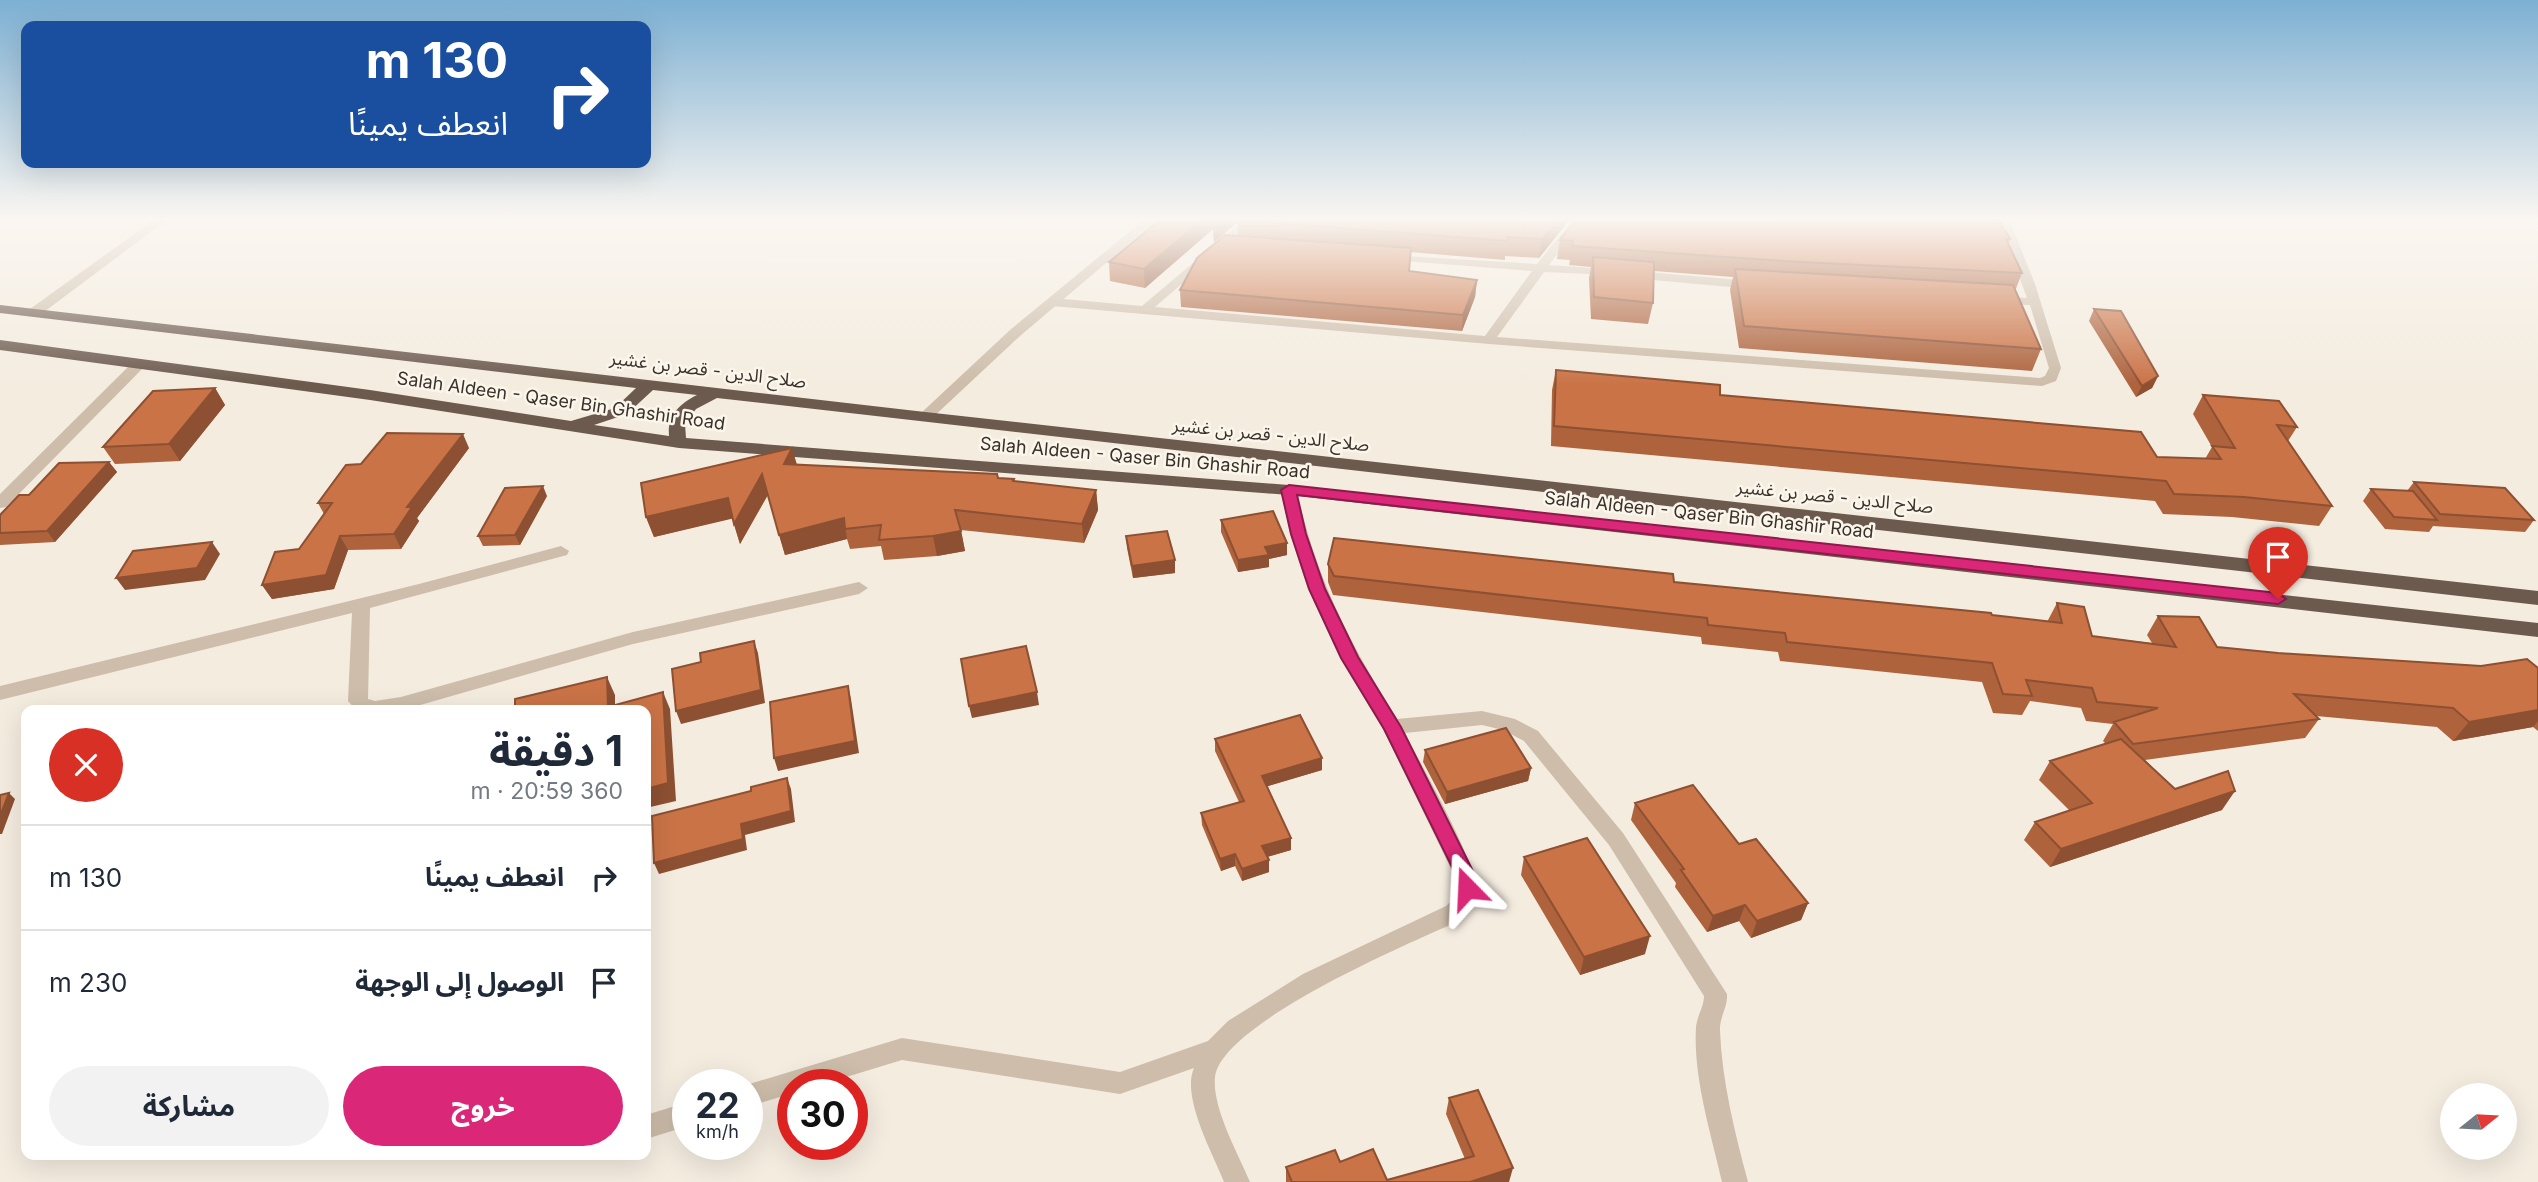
<!DOCTYPE html>
<html lang="ar">
<head>
<meta charset="utf-8">
<style>
  body { margin:0; font-family:Inter,"Noto Sans Arabic",sans-serif; background:#f2f2f3; color:#1f2937; direction:rtl; height:100vh; display:flex; flex-direction:column; font-size:26px; white-space:nowrap }
  * { box-sizing:border-box; margin:0 }
  p { font-size:23px; color:#747a83 }
  .icon { flex:none; width:38px; height:38px; fill:none; stroke:currentColor; stroke-width:2; stroke-linecap:round; stroke-linejoin:round }
  .map { position:relative; flex:1; overflow:hidden; direction:ltr }
  .details { position:absolute; left:21px; top:705px; width:630px; height:455px; display:flex; flex-direction:column; background:#fff; border-radius:14px; box-shadow:0 7px 28px #0002; direction:rtl }
  .details>* { flex:none }
  .banner { position:absolute; left:21px; top:21px; width:630px; height:147px; border-radius:14px; box-shadow:0 7px 28px #0002; direction:rtl; background:#1a4fa0; color:#fff; overflow:hidden }
  .needle { width:46px; rotate:72deg }
  .fabs { position:absolute; left:2440px; top:1083px; display:grid; gap:14px }
  .fabs a { display:grid; place-items:center; width:77px; height:77px; border-radius:50%; background:#fff; box-shadow:0 7px 28px #0002; font-size:35px }
  .speed { position:absolute; left:672px; top:1069px; display:flex; gap:14px; font-size:35px; font-weight:700; text-align:center }
  .speed>* { display:grid; place-content:center; width:91px; height:91px; border-radius:50%; background:#fff; box-shadow:0 7px 28px #0002; line-height:1 }
  .speed small { font-size:18px; font-weight:400 }
  .speed .limit { border:10px solid #d22; background:#fff; color:#111 }
  .pin { position:absolute; display:grid; place-items:center; width:60px; height:60px; color:#fff; margin:-72px -30px; border-radius:50% 50% 50% 0; rotate:-45deg; box-shadow:0 0 7px #0007 }
  .pin .icon { rotate:45deg }
  .me { position:absolute; width:77px; margin:-38px; rotate:339deg; stroke-linejoin:round; filter:drop-shadow(0 0 5px #0008) }
  .turn { display:flex; align-items:center; gap:24px; height:147px; padding:0 28px; font-size:32px }
  .turn .icon { width:91px; height:91px; stroke-width:2.5 }
  .turn b { display:block; font-size:49px; line-height:60px }
  .round { display:grid; place-items:center; flex:none; width:74px; height:74px; border-radius:37px; background:#f2f2f3 }
  .head { display:flex; align-items:center; justify-content:space-between; height:119px; padding:0 28px }
  h1 { font-size:42px; font-weight:700; line-height:52px }
  .button { display:flex; gap:14px; margin-top:auto; padding:14px 28px }
  .button a { flex:1; height:80px; border-radius:42px; background:#db2777; color:#fff; font-size:28px; font-weight:700; line-height:80px; text-align:center }
  .button a+a { background:#f2f2f3; color:#1f2937 }
  ul { padding:0; list-style:none }
  li { display:flex; align-items:center; gap:21px; height:105px; padding:0 28px; border-top:2px solid #e0e1e3 }
  li div { flex:1 }
  li b { display:block; font-size:26px }
  li em { font-style:normal }
  .map>svg:first-child { display:block }
  .lines { fill:none; stroke-linecap:round; stroke-linejoin:round }
  .service { fill:#cdbdaa; fill-rule:evenodd }
  .minor { fill:#cdbdaa; fill-rule:evenodd }
  .trunk { fill:#6c5a4e; fill-rule:evenodd }
  .wall { fill:#ae633d }
  .shaded-wall { fill:#8d5032 }
  .building { fill:#ca7347; stroke:#8d5032; stroke-width:2 }
  .route { fill:#db2777; stroke:#8e194d; stroke-width:2 }
  .labels { text-anchor:middle; stroke-width:5; stroke-linejoin:round; paint-order:stroke }
  .street-label { font-size:18px; fill:#3a312a; stroke:#fbf6ec }
</style>
</head>
<body>
<div class="map">
<svg width="2538" height="1182" viewBox="0 0 2538 1182">
  <rect width="100%" height="100%" fill="#f4ecdf"/>
  <g class="lines">
    <!-- service -->
    <path class="service" d="M1245,219H1257L1155,307L1485,336L1532,271L1391,260L1385,257L1387,255L1537,264L1573,219H1584L1549,265L1609,269L1615,273L1613,275L1544,272L1497,337L2040,378L2045,376L2049,368L2030,305L1998,304L1992,300L1998,296L2027,298L1998,219H2009L2035,284L2061,368L2056,381L2042,386L1489,344L1052,306L1046,302L1052,298L1142,306Z
      M1635,271L1752,281L1758,285L1752,289L1631,278L1629,275Z"/>
    <!-- minor -->
    <path class="minor" d="M155,219H168L40,315H30V309Z
      M1145,219H1158L1020,336L930,420H920L917,417L920,414L1010,330Z
      M138,361L143,362L145,365L143,368L6,507L0,508V494L133,362Z
      M1289,485L1297,490C1315,577 1351,645 1397,719L1482,711L1515,719L1538,731L1623,833L1727,994C1728,1007 1719,1018 1720,1031C1722,1082 1735,1133 1748,1182H1722C1711,1133 1693,1078 1696,1027C1697,1016 1704,1007 1704,996L1609,845L1524,741L1503,730L1482,725L1405,733C1422,767 1479,865 1478,898C1477,907 1468,914 1462,920C1413,941 1221,1023 1215,1077C1212,1108 1238,1153 1250,1182H1224C1213,1154 1181,1097 1194,1068L1120,1094L902,1060L820,1085H793V1093L747,1107L746,1085L902,1038L1120,1072L1208,1041L1228,1021L1303,974L1446,906L1456,897L1452,871L1383,729L1341,658L1308,589L1290,534L1281,490Z
      M561,546L569,551L567,555L370,608L368,699L375,701L401,697L633,632L859,582L868,588L859,594L633,644L403,710H356L348,701L352,613L0,700V686L419,584Z
      M688,1102V1126L646,1139V1115Z"/>
    <!-- trunk -->
    <path class="trunk" d="M0,305L925,412L2538,591V605L717,398L696,409L685,424L686,438L1289,485L2538,623V637L1289,495L679,448L370,400L0,350V340L370,390L571,421L615,408L636,388L0,313ZM653,390L697,395C679,404 667,416 669,436L594,425L627,414Z"/>
  </g>
  <!-- wall -->
  <path class="wall" d="M1161,219H1570L1539,258L1505,256V260L1410,252L1409,271L1477,280L1475,297L1462,331L1181,307L1180,290L1238,236V222L1214,242L1213,229L1145,288L1110,281L1109,262Z
    M2010,239L2008,244L2022,273L2015,291L2041,349L2032,371L1739,348L1730,290L1733,277L1654,271L1653,303L1648,324L1591,319L1589,278L1591,267L1569,265L1570,260L1557,259L1560,240Z
    M2094,309L2158,376L2152,388L2136,397L2089,321Z
    M1556,370L1720,395L2157,457L2205,459L2212,447L2193,414L2203,395L2297,427L2288,441L2332,506L2319,526L2232,517L2163,514L2155,501L1551,446L1552,390Z
    M215,388L225,405L180,461L115,464L103,447Z
    M469,448L417,518L419,521L401,549L348,550L334,589L272,599L262,585L299,549L324,514L318,503L361,464Z
    M109,462L117,472L55,542L0,545V515L29,495Z
    M797,465L1014,479L1015,481L1096,490L1098,510L1084,543L961,530L965,551L937,556L884,560L881,546L850,549L847,539L785,555L768,495L740,544L732,518L654,537L646,517Z
    M2414,482L2534,520L2525,532L2433,526L2429,532L2385,529L2363,501L2371,489L2407,491Z
    M547,496L520,545L483,546L478,536Z
    M1221,520L1287,555L1269,559V567L1238,572L1221,532Z
    M1126,536L1175,573L1133,578L1127,548Z
    M1328,564L1674,582L2047,622L2057,603L2092,636L2152,643L2147,635L2158,616L2217,647L2278,653L2481,666L2538,668V731L2533,727L2453,741L2437,727L2316,716L2319,719L2305,738L2145,760L2175,789L2222,810L2050,867L2024,840L2035,822L2070,811L2039,780L2050,761L2106,744L2103,741L2113,724L2086,721L2081,708L2030,701L2022,715L1993,713L1982,682L1780,661L1778,652L1702,644L1701,637L1333,595L1328,582Z
    M1215,739L1322,770L1267,786L1291,850L1267,857L1269,872L1242,881L1235,866L1221,871L1202,825L1201,813L1239,802L1215,751Z
    M1425,750L1531,768L1528,781L1445,804L1423,762Z
    M1635,803L1739,844L1808,903L1801,920L1751,938L1739,921L1707,932L1675,887L1676,883L1631,820Z
    M1524,857L1645,954L1580,975L1521,875Z
    M1449,1098L1509,1182H1286V1167L1340,1162L1387,1180L1465,1159L1446,1114Z"/>
  <!-- shaded-wall -->
  <path class="shaded-wall" d="M1203,219H1242L1238,220V222L1214,242L1213,229L1145,288L1144,269Z
    M1558,219H1570L1539,258L1542,239Z
    M1477,280L1475,297L1462,331L1463,315Z
    M2158,376L2152,388L2136,397L2142,386Z
    M215,388L225,405L180,461L169,444Z
    M463,434L469,448L417,518L419,521L401,549L394,534L407,507Z
    M792,448L798,468L784,464Z
    M109,462L117,472L55,542L47,531Z
    M762,474L768,494L740,544L734,524Z
    M543,486L547,496L520,545L515,535Z
    M1096,490L1098,510L1084,543L1082,524Z
    M728,498L735,518L654,537L646,517Z
    M844,518L847,539L785,555L779,535Z
    M961,531L965,551L937,556L933,536Z
    M340,536L348,550L334,589L272,599L262,585Z
    M212,542L220,554L205,580L125,590L116,578Z
    M1287,543V555L1269,559V567L1238,572V560L1265,547Z
    M1175,560V573L1133,578L1132,566Z
    M754,641L758,653L765,703L681,724L676,711Z
    M607,677L615,695V710L608,707Z
    M848,686L851,699L859,753L778,771L774,758Z
    M663,692L670,709L676,801L646,808V789Z
    M1037,692L1039,705L972,718L969,706Z
    M2538,710V721L2533,727L2453,741L2469,722Z
    M1322,758V770L1262,788V776Z
    M1531,768L1528,781L1445,804L1447,792Z
    M787,778L791,789L795,822L745,835L747,850L659,874L654,863L741,824Z
    M2235,791L2222,810L2050,867L2061,849Z
    M9,793L15,799L2,834H0V816Z
    M1291,838V850L1263,858L1262,846Z
    M1235,854V866L1221,871L1220,859Z
    M1269,860V872L1242,881V869Z
    M1808,903L1801,920L1751,938L1757,921Z
    M1745,905L1739,921L1707,932L1713,916Z
    M1650,936L1645,954L1580,975L1584,957Z
    M1513,1168L1509,1182H1470Z"/>
  <!-- building -->
  <path class="building" d="M1161,219H1203L1144,269L1109,262Z
    M1240,219H1558L1542,239L1507,237V241L1238,220Z
    M1576,219H1998L2010,239H2006L2022,273L1783,261L1572,246L1573,241L1560,240Z
    M1225,235L1411,248L1409,271L1477,280L1463,315L1180,290L1197,258Z
    M1593,257L1654,262L1653,303L1594,297Z
    M1735,269L2013,285L2041,349L1744,326Z
    M2094,309L2121,311L2158,376L2142,386Z
    M1556,370L1720,385V395L2141,432L2157,457L2221,459L2212,446L2235,448L2203,395L2279,401L2297,427L2277,425L2332,506L2244,497L2174,494L2166,481L1554,426Z
    M215,388L169,444L103,447L153,391Z
    M387,433L463,434L407,507H412L394,534L340,536L326,575L262,585L275,552L299,549L332,503H318L346,465L361,464Z
    M792,448L784,464L997,474L998,478L1014,479L1013,481L1096,490L1082,524L955,510L961,531L933,536L879,540L881,525L845,529L844,518L779,535L762,474L734,524L728,498L646,517L641,483Z
    M109,462L47,531L0,533V515L19,495H29L59,463Z
    M2414,482L2505,488L2534,520L2440,514Z
    M543,486L515,535L478,536L505,488Z
    M2371,489L2413,491L2437,520L2394,517Z
    M1273,511L1287,543L1265,547L1269,555L1238,560L1221,520Z
    M1167,531L1175,560L1132,566L1126,536Z
    M1334,538L1673,574L1674,582L1991,613L1992,615L2062,623L2057,603L2084,607L2092,636L2176,647L2158,616L2199,617L2217,647L2278,653L2481,666L2527,659L2538,668V710L2469,722L2453,708L2294,694L2319,719L2133,744L2114,722L2158,708L2097,702L2092,688L2026,680L2032,696L2003,694L1992,663L1787,642L1785,633L1708,625L1707,618L1334,576L1328,564Z
    M212,542L197,568L116,578L133,551Z
    M754,641L761,690L676,711L672,669L701,662L700,653Z
    M1026,646L1037,692L969,706L961,659Z
    M607,677L608,707L663,692L668,783L646,789V710H515V699Z
    M848,686L855,741L774,758L770,702Z
    M1300,715L1322,758L1262,776L1291,838L1262,846L1269,860L1242,869L1235,854L1220,859L1201,813L1244,801L1215,739Z
    M1506,728L1531,768L1447,792L1425,750Z
    M2121,739L2175,789L2228,771L2235,791L2061,849L2035,822L2092,803L2050,761Z
    M787,778L791,811L741,824L743,839L654,863L652,816L751,791V787Z
    M1693,785L1739,844L1756,839L1808,903L1757,921L1745,905L1713,916L1681,870L1684,869L1635,803Z
    M9,793L0,816V795Z
    M1587,838L1650,936L1584,957L1524,857Z
    M1478,1090L1513,1168L1470,1182H1292L1286,1167L1335,1150L1340,1162L1373,1149L1387,1180L1474,1156L1449,1098Z"/>
  <!-- sky -->
  <linearGradient id="sky" x2="0" y2="1"><stop stop-color="#7db0d3"/><stop offset="0.57" stop-color="#faf6f1"/><stop offset="1" stop-color="#faf6f1" stop-opacity="0"/></linearGradient>
  <rect width="2538" height="384" fill="url(#sky)"/>
  <!-- route -->
  <path class="route" d="M1289,485L2278,593L2286,599L2278,604L1297,495L1306,534L1325,589L1358,657L1401,727L1473,871L1477,888L1474,894L1467,896L1460,894L1454,871L1384,729L1341,658L1309,589L1291,534L1281,490Z"/>
  <g class="labels">
    <!-- street labels -->
    <g class="street-label">
      <text transform="translate(708 370) rotate(7)" y="6">صلاح الدين - قصر بن غشير</text>
      <text transform="translate(561 401) rotate(8)" y="6">Salah Aldeen - Qaser Bin Ghashir Road</text>
      <text transform="translate(1271 435) rotate(6)" y="6">صلاح الدين - قصر بن غشير</text>
      <text transform="translate(1145 458) rotate(5)" y="6">Salah Aldeen - Qaser Bin Ghashir Road</text>
      <text transform="translate(1835 497) rotate(6)" y="6">صلاح الدين - قصر بن غشير</text>
      <text transform="translate(1709 515) rotate(6)" y="6">Salah Aldeen - Qaser Bin Ghashir Road</text>
    </g>
  </g>
</svg>
<div class="fabs">
<a><svg class="needle" viewBox="-14 -14 28 28"><path d="M0-13l5 13h-10z" fill="#e53935"/><path d="M0 13l5-13h-10z" fill="#747a83"/></svg></a>
</div>
<div class="speed"><div>22<small>km/h</small></div><div class="limit">30</div></div>
<div class="pin" style="left:2278px;top:599px;background:#d93025"><svg class="icon" aria-label="arrive" viewBox="0 0 24 24"><path d="M6 21V4h12l-3 4 3 4H6"/></svg></div>
<svg class="me" style="left:1467px;top:888px" viewBox="-20 -20 40 40"><path d="M0-17L14 15 0 8-14 15z" fill="#db2777" stroke="#fff" stroke-width="4"/></svg>
<div class="banner">
<div class="turn"><svg class="icon" aria-label="right" viewBox="0 0 24 24"><path d="M7 20v-9h11M14 6l5 5-5 5"/></svg><div><b>130 m</b>انعطف يمينًا</div></div>
</div>
<section class="details">
<div class="head"><div><h1>1 دقيقة</h1><p>360 m · 20:59</p></div><a class="round" style="background:#d93025;color:#fff"><svg class="icon" aria-label="close" viewBox="0 0 24 24"><path d="M6 6l12 12M18 6L6 18"/></svg></a></div>
<ul>
<li><svg class="icon" aria-label="right" viewBox="0 0 24 24"><path d="M7 20v-9h11M14 6l5 5-5 5"/></svg><div><b>انعطف يمينًا</b></div><em>130 m</em></li>
<li><svg class="icon" aria-label="arrive" viewBox="0 0 24 24"><path d="M6 21V4h12l-3 4 3 4H6"/></svg><div><b>الوصول إلى الوجهة</b></div><em>230 m</em></li>
</ul>
<div class="button"><a>خروج</a><a>مشاركة</a></div>
</section>
</div>
</body>
</html>
